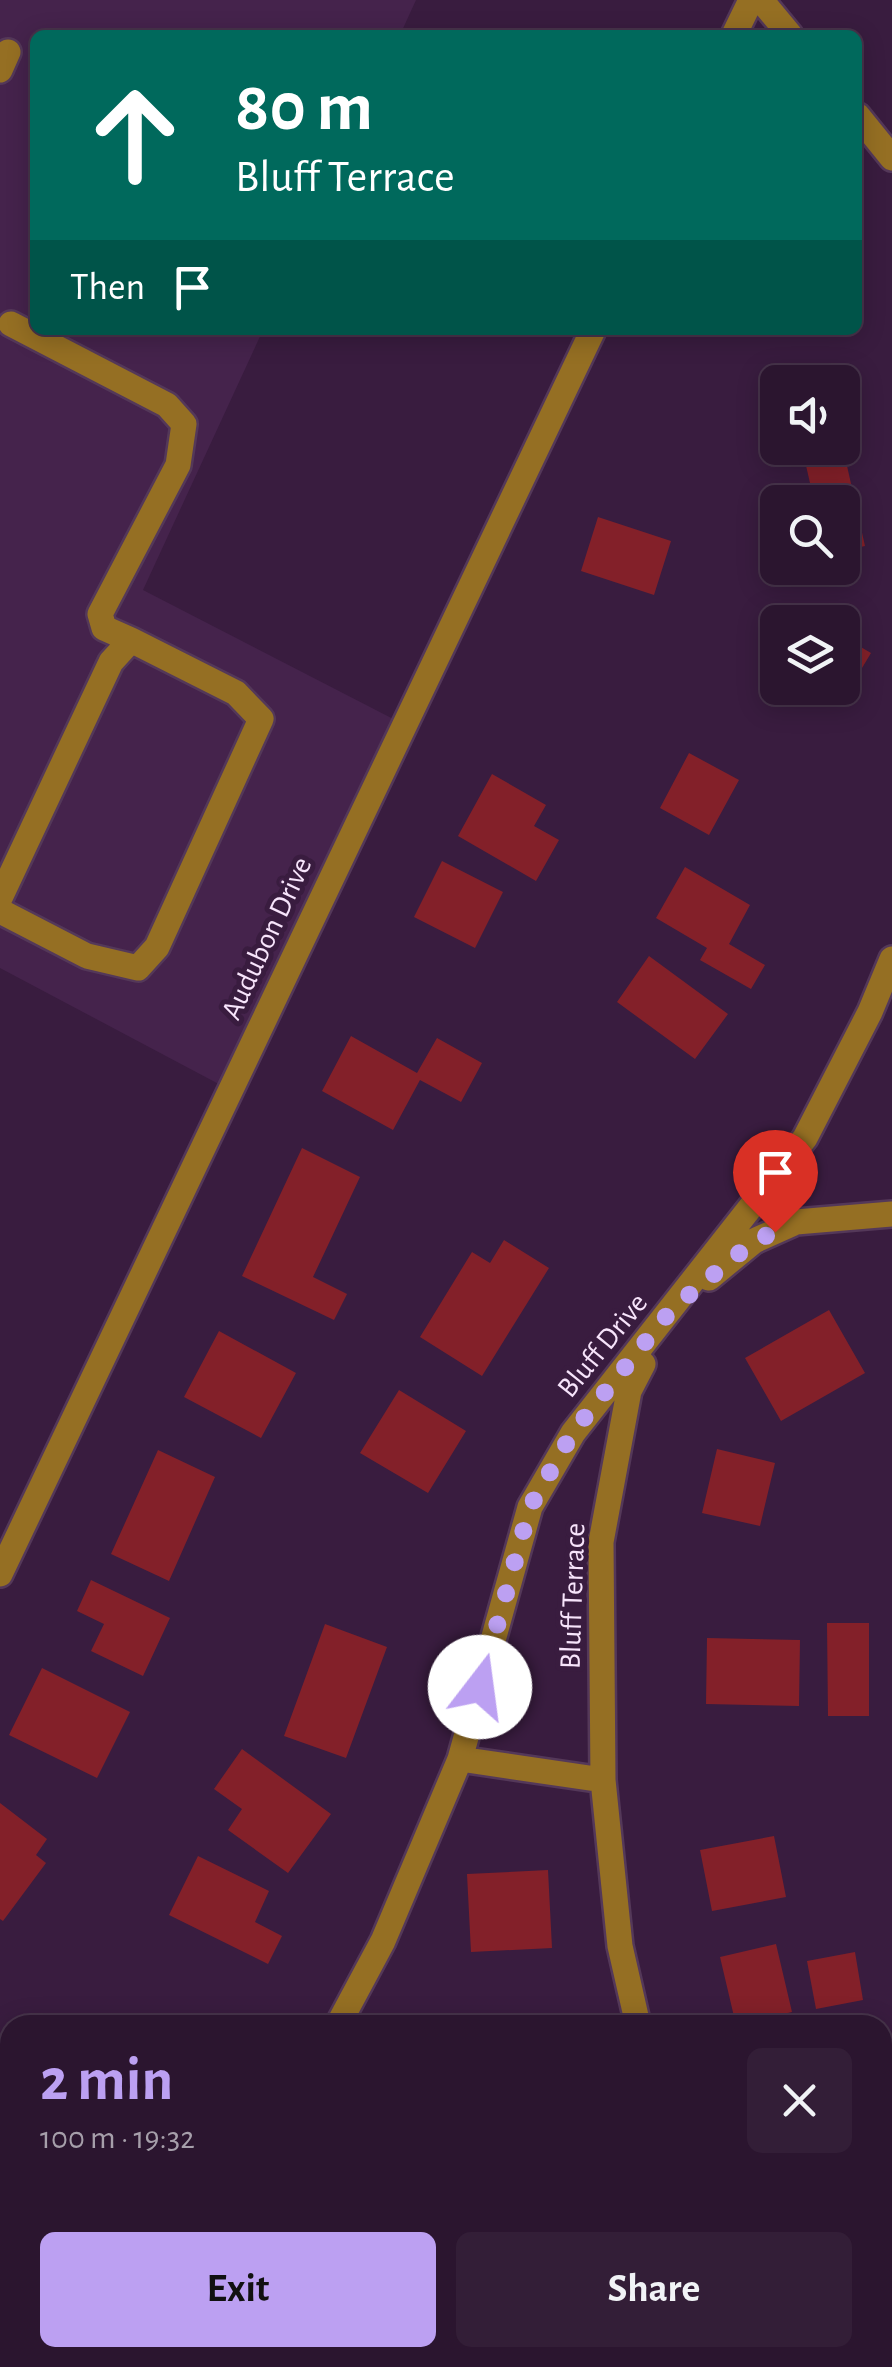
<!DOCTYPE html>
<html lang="en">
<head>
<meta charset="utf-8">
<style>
  body { margin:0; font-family:"Alegreya Sans",sans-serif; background:#331e37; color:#f1f3f6; height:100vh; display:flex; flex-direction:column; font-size:38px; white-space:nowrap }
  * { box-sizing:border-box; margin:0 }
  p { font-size:32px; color:#a69faa }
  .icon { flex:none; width:55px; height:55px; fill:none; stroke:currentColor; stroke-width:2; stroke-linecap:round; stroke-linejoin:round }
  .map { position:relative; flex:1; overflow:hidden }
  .details { position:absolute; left:0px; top:2015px; width:892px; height:352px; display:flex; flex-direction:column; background:#2b152f; border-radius:30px 30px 0 0; box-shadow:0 5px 25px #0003,0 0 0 2px #47344b }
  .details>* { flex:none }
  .top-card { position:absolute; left:30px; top:30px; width:832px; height:305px; border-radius:15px; box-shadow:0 5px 25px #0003,0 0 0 2px #47344b; background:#00695c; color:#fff; overflow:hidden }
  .fabs { position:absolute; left:760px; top:365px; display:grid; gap:20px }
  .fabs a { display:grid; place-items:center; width:100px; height:100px; border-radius:15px; background:#2b152f; box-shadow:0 5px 25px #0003,0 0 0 2px #47344b; font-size:50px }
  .pin { position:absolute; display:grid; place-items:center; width:85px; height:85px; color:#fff; margin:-102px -42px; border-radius:50% 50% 50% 0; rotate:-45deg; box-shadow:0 0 10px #0007 }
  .pin .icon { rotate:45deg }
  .me { position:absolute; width:110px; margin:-55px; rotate:15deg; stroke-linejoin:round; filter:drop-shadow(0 0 8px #0008) }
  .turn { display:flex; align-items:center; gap:35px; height:210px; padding:0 40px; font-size:45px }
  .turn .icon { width:130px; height:130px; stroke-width:2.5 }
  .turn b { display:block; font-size:70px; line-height:85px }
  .then { display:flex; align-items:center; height:95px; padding:0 40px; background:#0003; gap:20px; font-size:38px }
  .round { display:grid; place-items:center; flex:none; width:105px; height:105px; border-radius:15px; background:#331e37 }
  .head { display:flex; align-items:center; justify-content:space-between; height:170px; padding:0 40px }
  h1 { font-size:60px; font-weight:700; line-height:75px; color:#bca0f2 }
  .primary-button { display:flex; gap:20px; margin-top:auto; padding:20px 40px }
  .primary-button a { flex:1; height:115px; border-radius:15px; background:#bca0f2; color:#111; font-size:40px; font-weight:700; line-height:115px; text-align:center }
  .primary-button a+a { background:#331e37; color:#f1f3f6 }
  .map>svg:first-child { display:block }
  .built { fill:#45234c }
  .building { fill:#832029 }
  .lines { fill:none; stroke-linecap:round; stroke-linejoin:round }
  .minor-casing { stroke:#543859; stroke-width:30 }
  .minor { stroke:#956f23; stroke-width:25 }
  .route { stroke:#bca0f2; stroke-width:18; stroke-dasharray:0 32.4 }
  .labels { text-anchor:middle; stroke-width:10; stroke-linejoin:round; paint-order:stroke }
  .street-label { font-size:30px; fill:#f7e4fb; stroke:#391c3f }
</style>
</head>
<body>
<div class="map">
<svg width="892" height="2367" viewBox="0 0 892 2367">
  <rect width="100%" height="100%" fill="#391c3f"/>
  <!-- built -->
  <path class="built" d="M0,0H416L400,35H35V330H263L143,590L403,724L230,1090L0,968Z"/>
  <!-- building -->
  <path class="building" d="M802,448H843L865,546L842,551V502H776L773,491L810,483Z
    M598,517L671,541L654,595L581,571Z
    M842,636L871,653L841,703L816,688H842Z
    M689,753L739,780L709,835L660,808Z
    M492,774L546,805L534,826L559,840L536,881L458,836Z
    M442,861L503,892L475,948L414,917Z
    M685,867L750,905L729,944L765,965L751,989L700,960L707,948L656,918Z
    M649,956L728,1014L695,1059L617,1002Z
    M351,1036L417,1073L437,1038L482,1063L461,1102L420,1080L393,1130L322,1091Z
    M302,1148L360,1177L313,1277L347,1294L334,1320L242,1276Z
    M504,1240L549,1268L482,1376L420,1337L472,1252L490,1263Z
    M829,1310L865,1373L781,1421L745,1358Z
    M219,1331L296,1373L261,1438L184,1397Z
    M399,1390L466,1431L428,1493L360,1453Z
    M717,1449L775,1463L760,1526L702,1513Z
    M158,1450L215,1477L169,1581L111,1554Z
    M91,1580L170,1618L143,1676L91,1651L104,1624L77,1611Z
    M827,1623H869V1716H828Z
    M325,1624L387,1647L346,1758L284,1736Z
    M707,1638L800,1640L799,1706L706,1704Z
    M42,1668L130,1712L97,1778L9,1735Z
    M242,1749L331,1814L288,1873L228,1830L242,1809L214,1789Z
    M0,1803L47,1839L36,1855L46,1863L3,1921L0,1919Z
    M774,1836L786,1897L712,1911L700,1850Z
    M198,1856L269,1891L255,1922L282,1936L268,1964L169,1915Z
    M548,1870L552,1948L471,1952L467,1874Z
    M776,1944L792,2012L736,2025L720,1957Z
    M855,1952L863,2000L816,2009L807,1961Z
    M308,2358H349L339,2367H316Z
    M582,2358H605L607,2367H552Z
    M808,2358H867L870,2367H811Z"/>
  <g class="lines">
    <!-- minor casing -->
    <g class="minor-casing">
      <path id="minor" d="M761,0L790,35
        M734,35L751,0
        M0,70L8,52
        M858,116L892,158
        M11,324L167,405L184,424L178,465L100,614L104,628L131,640
        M0,898L111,662L131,640L236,693L261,719L157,947L138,968L87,956L0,911
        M709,1278L754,1241L796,1222L892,1214
        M0,1574L593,330
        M460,1759L603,1780
        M338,2025L383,1941L460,1759L530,1507L573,1433L805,1138L870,1012L892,959
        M638,2025L620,1946L603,1780L601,1542L629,1391L643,1364
        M719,2358L723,2367
        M104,2367L112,2358"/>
    </g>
    <!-- minor -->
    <use href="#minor" class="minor"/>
  </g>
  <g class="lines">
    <!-- route -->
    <path class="route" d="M480,1687L530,1507L573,1432L672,1309L754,1241L775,1232"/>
  </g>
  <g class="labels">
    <!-- street labels -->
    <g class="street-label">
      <text transform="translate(266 938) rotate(-65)" y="10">Audubon Drive</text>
      <text transform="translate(602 1345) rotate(-51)" y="10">Bluff Drive</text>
      <text transform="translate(572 1596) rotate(-88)" y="10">Bluff Terrace</text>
    </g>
  </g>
</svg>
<div class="fabs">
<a><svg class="icon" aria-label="sound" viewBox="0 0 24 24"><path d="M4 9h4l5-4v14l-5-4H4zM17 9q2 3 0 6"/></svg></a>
<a><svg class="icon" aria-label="search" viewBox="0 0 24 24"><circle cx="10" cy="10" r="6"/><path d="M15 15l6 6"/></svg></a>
<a><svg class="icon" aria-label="layers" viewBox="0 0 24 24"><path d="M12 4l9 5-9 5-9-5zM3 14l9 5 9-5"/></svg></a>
</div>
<div class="pin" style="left:775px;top:1232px;background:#d93025"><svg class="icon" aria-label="arrive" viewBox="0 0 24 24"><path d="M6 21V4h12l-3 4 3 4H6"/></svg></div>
<svg class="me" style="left:480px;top:1687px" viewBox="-20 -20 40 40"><circle r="19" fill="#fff"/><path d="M0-13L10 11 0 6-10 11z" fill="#bca0f2"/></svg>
<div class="top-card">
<div class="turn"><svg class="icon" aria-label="ahead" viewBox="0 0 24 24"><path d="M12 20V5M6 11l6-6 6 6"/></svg><div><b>80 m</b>Bluff Terrace</div></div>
<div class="then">Then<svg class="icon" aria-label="arrive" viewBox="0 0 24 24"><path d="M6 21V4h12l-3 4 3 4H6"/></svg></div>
</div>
<section class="details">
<div class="head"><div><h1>2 min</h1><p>100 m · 19:32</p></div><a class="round"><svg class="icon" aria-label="close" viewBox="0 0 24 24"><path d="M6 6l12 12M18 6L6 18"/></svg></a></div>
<div class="primary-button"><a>Exit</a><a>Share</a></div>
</section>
</div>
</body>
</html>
